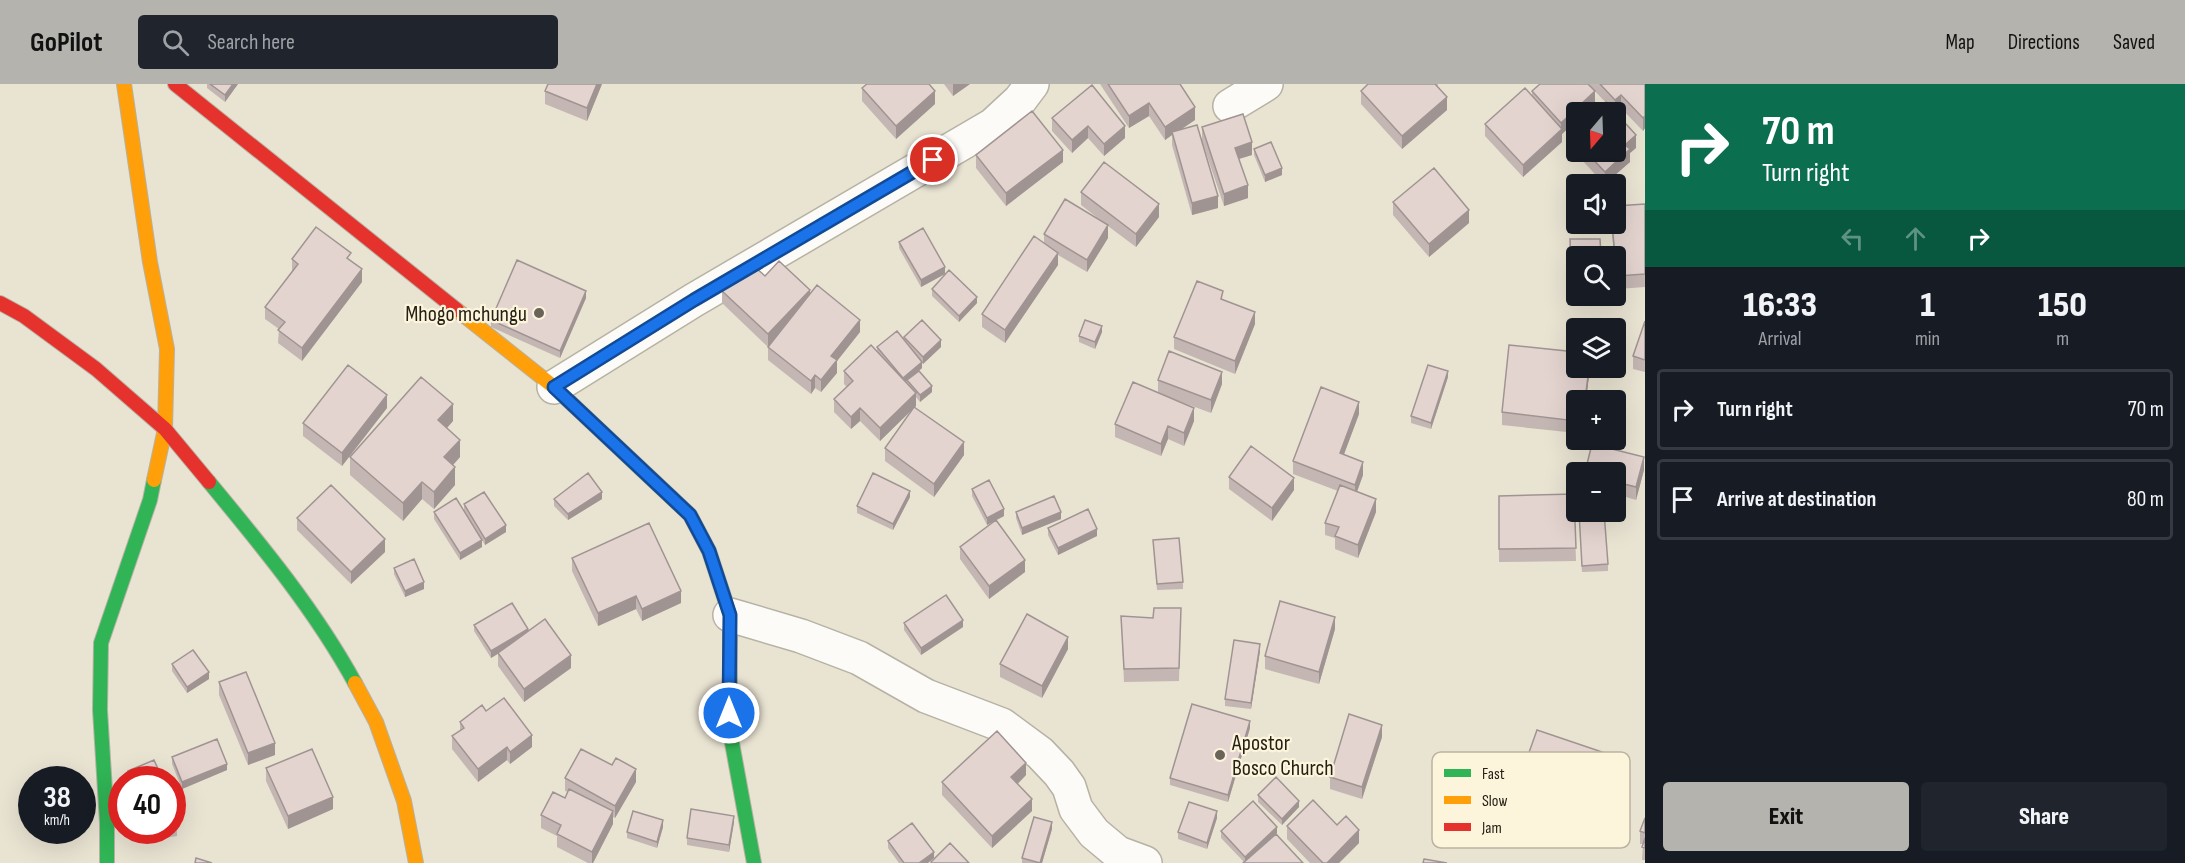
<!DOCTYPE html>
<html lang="en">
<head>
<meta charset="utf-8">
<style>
  body { margin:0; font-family:"Sofia Sans Condensed",sans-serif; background:#20242c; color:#f1f3f6; height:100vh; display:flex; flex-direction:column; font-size:22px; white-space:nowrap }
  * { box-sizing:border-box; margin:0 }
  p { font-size:20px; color:#9ea1a6 }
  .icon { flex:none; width:33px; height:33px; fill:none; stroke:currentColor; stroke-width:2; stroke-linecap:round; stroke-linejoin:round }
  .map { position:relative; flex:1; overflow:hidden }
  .sheet { display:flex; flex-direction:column; background:#171b24; width:540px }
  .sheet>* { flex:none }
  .top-card { background:#0b6e4f; color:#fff; overflow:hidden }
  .needle { width:39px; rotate:199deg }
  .tools { position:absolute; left:1566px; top:18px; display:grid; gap:12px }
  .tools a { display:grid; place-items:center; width:60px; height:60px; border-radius:6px; background:#171b24; box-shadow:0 6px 24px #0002; font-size:30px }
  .speed { position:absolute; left:18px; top:682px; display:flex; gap:12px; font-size:30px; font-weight:700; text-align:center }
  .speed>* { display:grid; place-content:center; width:78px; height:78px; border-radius:50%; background:#171b24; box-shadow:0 6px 24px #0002; line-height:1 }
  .speed small { font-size:15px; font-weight:400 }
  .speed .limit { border:9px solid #d22; background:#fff; color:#111 }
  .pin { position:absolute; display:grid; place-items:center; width:51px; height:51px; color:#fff; margin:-26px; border:3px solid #fff; border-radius:50%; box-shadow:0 2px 6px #0007 }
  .me { position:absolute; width:66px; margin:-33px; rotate:0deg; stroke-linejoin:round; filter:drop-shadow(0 0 4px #0008) }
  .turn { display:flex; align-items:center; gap:21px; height:126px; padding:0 18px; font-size:27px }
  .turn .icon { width:78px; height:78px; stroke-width:2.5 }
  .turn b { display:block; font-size:42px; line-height:51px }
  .lanes { display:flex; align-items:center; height:57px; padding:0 18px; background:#0003; justify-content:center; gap:30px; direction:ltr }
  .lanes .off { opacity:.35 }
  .eta { display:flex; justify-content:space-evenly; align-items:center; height:102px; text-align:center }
  .eta b { font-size:36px; font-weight:800; line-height:42px }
  .primary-button { display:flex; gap:12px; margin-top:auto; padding:12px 18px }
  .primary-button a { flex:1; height:69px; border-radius:6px; background:#b4b3ae; color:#111; font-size:24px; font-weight:800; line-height:69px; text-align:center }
  .primary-button a+a { background:#20242c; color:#f1f3f6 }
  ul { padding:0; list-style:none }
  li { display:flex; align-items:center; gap:18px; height:81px; margin:0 12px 9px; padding:0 6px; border:3px solid #363941; border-radius:6px }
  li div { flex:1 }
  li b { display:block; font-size:22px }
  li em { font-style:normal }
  header { display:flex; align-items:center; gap:36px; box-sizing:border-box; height:84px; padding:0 30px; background:#b4b3ae; color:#111 }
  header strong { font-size:28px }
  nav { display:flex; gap:33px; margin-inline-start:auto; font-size:21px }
  .search { width:420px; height:54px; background:#20242c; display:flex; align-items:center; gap:15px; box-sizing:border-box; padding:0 21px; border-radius:6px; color:#9ea1a6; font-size:22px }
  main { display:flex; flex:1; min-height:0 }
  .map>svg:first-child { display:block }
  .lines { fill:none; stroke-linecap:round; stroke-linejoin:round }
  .street-casing { stroke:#b6b2a4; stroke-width:36 }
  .fast-casing { stroke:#b6b2a4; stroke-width:16 }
  .slow-casing { stroke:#b6b2a4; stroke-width:16 }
  .jam-casing { stroke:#b6b2a4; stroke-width:16 }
  .street { stroke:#fcfbf8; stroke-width:33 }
  .fast { stroke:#30b455; stroke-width:14 }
  .slow { stroke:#ff9f0a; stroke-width:14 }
  .jam { stroke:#e5322d; stroke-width:14 }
  .wall { fill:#c4b6b3 }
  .shaded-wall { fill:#a09492 }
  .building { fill:#e4d4d0; stroke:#a09492; stroke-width:1.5 }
  .route-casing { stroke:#114b97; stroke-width:15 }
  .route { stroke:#1a73e8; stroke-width:10 }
  .poi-dot { fill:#696457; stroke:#fdf4dc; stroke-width:2 }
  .labels { text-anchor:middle; stroke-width:4.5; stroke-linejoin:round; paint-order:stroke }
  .poi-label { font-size:22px; fill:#242015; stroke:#fdf4dc; text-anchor:end }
  .key { fill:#fdf4dc; stroke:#bcb4a0; stroke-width:1.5 }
  .key-label { font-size:16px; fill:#242015 }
</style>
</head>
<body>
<header>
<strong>GoPilot</strong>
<div class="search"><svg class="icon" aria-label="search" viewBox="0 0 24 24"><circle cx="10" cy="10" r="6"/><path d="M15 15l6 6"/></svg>Search here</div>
<nav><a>Map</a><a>Directions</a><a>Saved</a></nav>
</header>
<main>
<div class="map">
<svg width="1645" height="779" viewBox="0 0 1645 779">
  <rect width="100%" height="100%" fill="#e9e3d2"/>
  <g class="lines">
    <!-- street casing -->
    <g class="street-casing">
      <path id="street" d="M1230,22L1266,0
        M554,303L694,216L993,41L1020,16L1032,0
        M730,531L801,552L859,574L926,612L1002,641L1040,669L1059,689L1069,703L1076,725L1094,749L1118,769L1145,779"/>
    </g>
    <!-- fast casing -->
    <g class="fast-casing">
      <path id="fast" d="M209,398C262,462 315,526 355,599
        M672,414L690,431L709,467L730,531V648L754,779
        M107,779V739L100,626L101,559L150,416L154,396"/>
    </g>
    <!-- slow casing -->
    <g class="slow-casing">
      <path id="slow" d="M124,0L150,178L167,265L165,345L154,396
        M457,226L554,303L672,414
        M355,599L376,638L404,717L416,779"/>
    </g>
    <!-- jam casing -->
    <g class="jam-casing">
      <path id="jam" d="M175,0L457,226
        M0,219L24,232L96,285L165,345L209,398"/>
    </g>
    <!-- street -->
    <use href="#street" class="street"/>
    <!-- fast -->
    <use href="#fast" class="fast"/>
    <!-- slow -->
    <use href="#slow" class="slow"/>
    <!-- jam -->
    <use href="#jam" class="jam"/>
  </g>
  <!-- wall -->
  <path class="wall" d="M207,0H238L225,18L207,4Z
    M602,0L587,37L545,20V7Z
    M944,0H970L953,12Z
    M1100,0H1180L1195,36L1179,46L1202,55V43L1252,71L1239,75L1248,114L1224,122L1203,60L1218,124L1192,131L1172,61V51L1165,56L1149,32L1129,44Z
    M1438,0V4L1447,26L1402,65L1361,20V7Z
    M1588,0H1645V44L1643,47L1621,24L1615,28Z
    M862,4L935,20L896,55L862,17Z
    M1532,7L1595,20L1585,28H1576V37L1562,50V58L1523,93L1485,52V40L1532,12Z
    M1052,34L1125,42V54L1104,72L1088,54L1072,69L1052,47Z
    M1576,44V68H1616L1636,64L1630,69V78L1604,100L1570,63V50Z
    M1254,65L1282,91L1265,98L1254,71Z
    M976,71L1063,78L1006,122L976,84Z
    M1081,108L1159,133L1136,163L1108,142V154L1087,188L1058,171V181L1005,259L982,243V230L1044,159V150L1104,139L1081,121Z
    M1393,118L1469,139L1429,173L1393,131Z
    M1645,120V203L1617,205L1616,172H1614L1611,140H1616Z
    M1570,155L1576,172V196H1571Z
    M899,158L945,190L921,203L899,164Z
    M292,175L351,177L362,198L302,277L278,259L279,245L265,235V223L292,188Z
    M749,191L765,192L810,210L860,248L837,277V289L821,308L815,304L811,310L768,276V263L772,259L768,263L722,219V207Z
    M932,205L977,219L959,238L932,212Z
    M586,214L560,274L491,243V236Z
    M1223,215L1255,240L1235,290L1174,265V253Z
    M1645,237V288L1633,285V272Z
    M1102,248L1095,265L1079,258V252Z
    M904,253L941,263L923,280L922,279V284L919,287L932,308L920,318L916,313V322L915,323L964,371L934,413L885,377V364L913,324L880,357L860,337L851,345L834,328V315L847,303L844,300V287L877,268V263L904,255Z
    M1576,284H1590L1586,316H1576V349L1502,341V328Z
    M1448,293L1431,345L1411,339V332Z
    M1158,296L1222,300L1211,329L1160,310L1194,337L1184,362L1168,355L1161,372L1115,353V340L1158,309Z
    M387,324L342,382L303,352V339Z
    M1359,330L1344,370L1363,391L1357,408L1376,428L1358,474L1335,465V454L1325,451V439L1338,407L1293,390V377Z
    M453,337L447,344L460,373L453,381L455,401L434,425L422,415L403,437L350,391V373Z
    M1644,386L1636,416L1616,410V388Z
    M1229,393L1294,406L1272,437L1229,405Z
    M972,405L1004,432L987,441L972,412Z
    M1574,410L1576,477L1499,478V412Z
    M910,413L893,446L857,429V422Z
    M554,415H602L568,436L554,422Z
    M464,420L506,448L485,461L482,456V463L460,476L434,435V428L464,427Z
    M1016,428L1061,435L1022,451L1016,434Z
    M1579,428L1608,480V487L1582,488Z
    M297,434L385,468L351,500L297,446Z
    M1048,444L1097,452L1058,471L1048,451Z
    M1153,456L1183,498V505L1157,506Z
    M960,463L1025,488L989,515L960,475Z
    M572,474L681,519L642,537L636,525L598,542L572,487Z
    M394,484L424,505L405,513L394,490Z
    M1181,524L1179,597L1124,598L1121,532L1153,534Z
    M904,539L963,543L921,571L904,546Z
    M474,541L528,548L571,584L524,618L498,582V569L491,574L474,547Z
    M1335,545L1319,600L1265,585V572Z
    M1068,565L1042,614L1000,593V580Z
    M1260,567L1251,625L1225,622V615Z
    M172,580L209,595L187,609L172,587Z
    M219,598L275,671L248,681L219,611Z
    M486,627L532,663L510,680L507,676L478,698L452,665V652L460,647V638Z
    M1250,644L1228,718L1170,701V694Z
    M1382,653L1362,715L1330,705V693Z
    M172,673L227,686L182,705L172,680Z
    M1605,682L1603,687L1615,704L1600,750L1515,721V708Z
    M266,684L333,725L288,745L266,697Z
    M128,687L163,696H128Z
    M1026,691L1018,700L1032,727L992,764L942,711V698Z
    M565,694L636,698L615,734L613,733V740L593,779H588L557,763V752L541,744V731L565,714L568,708L565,707Z
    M1258,711L1299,723L1282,741L1258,718Z
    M172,727L177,745V752L139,758L137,747H172Z
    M1217,734L1207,765L1178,755V748Z
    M1645,734V776H1642L1643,760H1640V747Z
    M734,738L729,768L687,761V754Z
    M1337,741L1359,759L1339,779H1310L1287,755V742Z
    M663,743L657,764L627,754V748Z
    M1052,745L1042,779H1022V774Z
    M1221,747L1277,749L1244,778L1221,754Z
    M888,757L928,779H899L888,764Z"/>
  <!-- shaded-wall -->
  <path class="shaded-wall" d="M233,0H238L225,18V11Z
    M597,0H602L587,37V24Z
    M953,0H970L953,12Z
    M935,7V20L896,55V42Z
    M1595,7V20L1585,28H1576V37L1562,50V58L1523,93V81L1561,46V39Z
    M1621,11V24L1615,28V16Z
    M1447,13V26L1402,65V52Z
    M1149,19V32L1129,44V32Z
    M1195,23V36L1173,51L1172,48V51L1165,56V43Z
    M1645,32V44L1643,47V34Z
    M1088,42V54L1072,69V56Z
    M1125,42V54L1104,72V60Z
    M1636,51V64L1630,69V78L1605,100V88L1625,61Z
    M1252,58V71L1235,76V64Z
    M1063,66V78L1006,122V109Z
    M1282,84V91L1265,98V91Z
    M1248,101V114L1224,122V110Z
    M1218,112V124L1192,131V119Z
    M1159,120V133L1136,163V150Z
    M1469,126V139L1429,173V160Z
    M1108,141V154L1087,188V176Z
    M1058,169V181L1005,259V246Z
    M945,183V190L921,203V196Z
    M362,185V198L302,277V264Z
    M810,206V219L768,263V250Z
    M586,207V214L560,274V267Z
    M977,213V219L959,238V232Z
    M1255,228V240L1235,290V277Z
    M860,236V248L837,277V289L821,308V296L831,272Z
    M1102,242V248L1095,265V258Z
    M941,256V263L923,280V273Z
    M922,278V284L903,300V294Z
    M1589,284H1590L1586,316H1585Z
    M1448,287V293L1431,345V339Z
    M1222,288V300L1211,329V316Z
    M815,291V304L811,310V297Z
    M932,302V308L920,318V311Z
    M916,309V322L880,357V344Z
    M387,311V324L342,382V369Z
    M1359,318V330L1340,381V369Z
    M453,320V337L438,354V336Z
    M860,324V337L851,345V333Z
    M1194,324V337L1184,362V349Z
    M1168,342V355L1161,372V360Z
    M460,356V373L444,391V373Z
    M964,358V371L934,413V400Z
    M1644,373V386L1636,416V403Z
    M1363,378V391L1355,413V401Z
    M455,383V401L434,425V408Z
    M1294,394V406L1272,437V424Z
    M422,398V415L403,437V419Z
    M910,407V413L893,446V440Z
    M602,408V415L568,436V430Z
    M1376,415V428L1358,474V461Z
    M1004,425V432L987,441V434Z
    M1061,428V435L1022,451V444Z
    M506,441V448L485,461V455Z
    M1097,445V452L1058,471V464Z
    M385,455V468L351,500V488Z
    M482,456V463L460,476V469Z
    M1025,476V488L989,515V502Z
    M424,498V505L405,513V507Z
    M681,507V519L642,537V525Z
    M636,512V525L598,542V529Z
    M1335,533V545L1319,600V588Z
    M963,536V543L921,571V564Z
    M528,545V552L491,574V567Z
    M1068,553V565L1042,614V602Z
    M1260,560V567L1251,625V619Z
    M571,571V584L524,618V605Z
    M209,588V595L187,609V603Z
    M1250,637V644L1228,718V711Z
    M1382,641V653L1362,715V703Z
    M532,651V663L510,680V668Z
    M275,659V671L248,681V669Z
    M507,663V676L478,698V685Z
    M1605,669V682L1599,699V686Z
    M1026,679V691L1011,706V693Z
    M227,680V686L182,705V698Z
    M636,685V698L615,734V722Z
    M1615,692V704L1600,750V738Z
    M333,713V725L288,745V732Z
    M1032,715V727L992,764V752Z
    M1299,717V723L1282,741V735Z
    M613,727V740L593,779H592V768Z
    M1217,727V734L1207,765V759Z
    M734,732V738L729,768V761Z
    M663,736V743L657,764V758Z
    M1052,738V745L1042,779H1040Z
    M1277,743V749L1245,779V773Z
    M1359,746V759L1339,779H1327Z
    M934,768V774L928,779H919Z"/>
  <!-- building -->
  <path class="building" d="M210,0H233L225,11Z
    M548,0H597L587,24L545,7Z
    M867,0H929L935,7L896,42L862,4Z
    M1108,0H1180L1195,23L1165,43L1149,19L1129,32Z
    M1368,0H1435L1447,13L1402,52L1361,7Z
    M1540,0H1588L1595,7L1561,39L1532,7Z
    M1600,0H1645V32L1643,34L1621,11L1615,16Z
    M1092,1L1125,42L1104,60L1088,42L1072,56L1052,34Z
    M1525,4L1562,45L1523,81L1485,40Z
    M1606,18L1615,28H1594Z
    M1032,27L1063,66L1006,109L976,71Z
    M1616,29L1636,51L1625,61L1630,65L1605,88L1586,68H1616Z
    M1243,30L1252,58L1235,64L1248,101L1224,110L1202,43Z
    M1197,41L1218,112L1192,119L1172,48Z
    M1576,44V57L1570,50Z
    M1271,58L1282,84L1265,91L1254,65Z
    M1104,78L1159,120L1136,150L1081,108Z
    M1434,84L1469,126L1429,160L1393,118Z
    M1065,115L1108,141L1087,176L1044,150Z
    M1645,120V190L1617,192L1612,140H1616V122Z
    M316,143L351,169L347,174L362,185L302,264L278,246L285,238L265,223L298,180L292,175Z
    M923,144L945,183L921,196L899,158Z
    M1034,152L1058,169L1005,246L982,230Z
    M1570,155H1600L1601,172H1576V190H1571Z
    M517,176L586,207L560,267L491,236Z
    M779,177L810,206L768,250L722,207L742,184L749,191L756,184L765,192Z
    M949,186L977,213L959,232L932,205Z
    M1197,197L1223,207L1221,215L1255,228L1235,277L1174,253Z
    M817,201L860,236L831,272L837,276L821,296L815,291L811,297L768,263Z
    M922,236L941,256L923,273L904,253Z
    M1085,236L1102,242L1095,258L1079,252Z
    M1645,237V276L1633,272Z
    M897,247L922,278L903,294L877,263Z
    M871,261L916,309L880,344L860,324L851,333L834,315L853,297L844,287Z
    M1509,261L1576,268V284H1589L1585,316H1576V337L1502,328Z
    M1169,267L1222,288L1211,316L1158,296Z
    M348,281L387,311L342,369L303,339Z
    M1428,281L1448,287L1431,339L1411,332Z
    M919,287L932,302L920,311L907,296Z
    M421,293L453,320L438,336L460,356L444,373L455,383L434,408L422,398L403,419L350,373Z
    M1133,298L1194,324L1184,349L1168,342L1161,360L1115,340Z
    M1321,303L1359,318L1340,369L1363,378L1355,401L1293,377Z
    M914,323L964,358L934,400L885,364Z
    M1592,360L1644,373L1636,403L1616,398V388H1585Z
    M1251,362L1294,394L1272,424L1229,393Z
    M588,389L602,408L568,430L554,415Z
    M873,389L910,407L893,440L857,422Z
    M989,396L1004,425L987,434L972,405Z
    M331,401L385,455L351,488L297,434Z
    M1340,401L1376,415L1358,461L1335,452L1339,443L1325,439Z
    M484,408L506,441L485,455L464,420Z
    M1574,410L1576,464L1499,465V412Z
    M1054,412L1061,428L1022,444L1016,428Z
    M456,414L482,456L460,469L434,428Z
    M1088,425L1097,445L1058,464L1048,444Z
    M1579,428H1604L1608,480L1582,482Z
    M996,436L1025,476L989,502L960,463Z
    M649,439L681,507L642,525L636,512L598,529L572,474Z
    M1179,454L1183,498L1157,500L1153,456Z
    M414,475L424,498L405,507L394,484Z
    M946,511L963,536L921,564L904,539Z
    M1280,517L1335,533L1319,588L1265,572Z
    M512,519L528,545L491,567L474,541Z
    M1154,524H1181L1179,584L1124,585L1121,532L1153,534Z
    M1027,530L1068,553L1042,602L1000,580Z
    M545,535L571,571L524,605L498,569Z
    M1234,556L1260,560L1251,619L1225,615Z
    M193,566L209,588L187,603L172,580Z
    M246,588L275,659L248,669L219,598Z
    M504,614L532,651L510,668L507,663L478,685L452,652L464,644L460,638L482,621L486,627Z
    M1192,620L1250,637L1228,711L1170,694Z
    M1349,630L1382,641L1362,703L1330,693Z
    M1537,646L1605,669L1599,686L1615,692L1600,738L1515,708Z
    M997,647L1026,679L1011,693L1032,715L992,752L942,698Z
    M217,655L227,680L182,698L172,673Z
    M312,665L333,713L288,732L266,684Z
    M581,665L612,681L616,674L636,685L615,722L565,694Z
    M154,676L163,696H131L128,687Z
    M1276,693L1299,717L1282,735L1258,711Z
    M569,705L613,727L592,768L557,750L561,741L541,731L553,708L565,714Z
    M1313,716L1337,741L1346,732L1359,746L1327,779H1323L1287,742Z
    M1253,717L1277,743L1245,773L1221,747Z
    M1189,718L1217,727L1207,759L1178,748Z
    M691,725L734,732L729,761L687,754Z
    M172,727H174L177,745L172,746Z
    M633,727L663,736L657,758L627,748Z
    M1034,733L1052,738L1040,779L1022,774Z
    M1645,734V749L1640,747Z
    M912,739L934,768L919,779H904L888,757Z
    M138,747H167L139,751Z
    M1276,750L1303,779H1243Z
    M1645,754V764L1642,763Z
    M950,759L969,779H932L931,778Z
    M196,774L212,779H195Z
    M1424,775L1447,779H1423Z"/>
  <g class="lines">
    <!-- route casing -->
    <g class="route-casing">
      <path id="route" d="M729,629L730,531L709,467L690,431L554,303L694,216L933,76"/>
    </g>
    <!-- route -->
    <use href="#route" class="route"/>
  </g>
  <!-- markers -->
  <g class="poi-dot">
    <circle cx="539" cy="229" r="6"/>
    <circle cx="1220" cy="671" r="6"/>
  </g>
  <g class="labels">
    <!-- poi labels -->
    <g class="poi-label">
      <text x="527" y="237">Mhogo mchungu</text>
      <text x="1232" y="666" text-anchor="start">Apostor<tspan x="1232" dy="25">Bosco Church</tspan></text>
    </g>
  </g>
  <!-- legend -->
  <rect x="1432" y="668" width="198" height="96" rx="9" class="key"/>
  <rect x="1444" y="685" width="27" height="8" fill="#30b455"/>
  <rect x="1444" y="712" width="27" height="8" fill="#ff9f0a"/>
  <rect x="1444" y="739" width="27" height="8" fill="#e5322d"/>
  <g class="key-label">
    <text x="1482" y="695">Fast</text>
    <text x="1482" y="722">Slow</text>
    <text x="1482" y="749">Jam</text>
  </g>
</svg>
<div class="tools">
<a><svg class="needle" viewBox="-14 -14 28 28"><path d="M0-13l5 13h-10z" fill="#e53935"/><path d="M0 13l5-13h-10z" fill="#9ea1a6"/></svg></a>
<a><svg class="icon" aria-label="sound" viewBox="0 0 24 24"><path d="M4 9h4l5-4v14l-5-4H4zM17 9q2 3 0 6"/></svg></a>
<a><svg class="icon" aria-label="search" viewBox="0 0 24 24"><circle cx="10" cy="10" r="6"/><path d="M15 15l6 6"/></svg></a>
<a><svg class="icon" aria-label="layers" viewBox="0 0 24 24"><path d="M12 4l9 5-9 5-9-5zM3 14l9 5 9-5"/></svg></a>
<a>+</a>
<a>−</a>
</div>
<div class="speed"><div>38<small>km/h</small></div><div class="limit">40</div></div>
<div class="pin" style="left:933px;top:76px;background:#d93025"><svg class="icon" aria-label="arrive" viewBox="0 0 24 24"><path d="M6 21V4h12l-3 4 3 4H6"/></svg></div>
<svg class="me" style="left:729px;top:629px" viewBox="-20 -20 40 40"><circle r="17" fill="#1a73e8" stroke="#fff" stroke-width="3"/><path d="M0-11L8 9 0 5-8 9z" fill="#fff"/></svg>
</div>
<section class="sheet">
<div class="top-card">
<div class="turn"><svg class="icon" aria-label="right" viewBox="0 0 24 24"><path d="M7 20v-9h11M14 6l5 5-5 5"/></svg><div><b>70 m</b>Turn right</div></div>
<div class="lanes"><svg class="icon off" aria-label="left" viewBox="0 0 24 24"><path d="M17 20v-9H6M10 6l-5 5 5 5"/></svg><svg class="icon off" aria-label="ahead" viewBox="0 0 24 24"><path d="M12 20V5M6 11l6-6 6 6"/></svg><svg class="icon" aria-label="right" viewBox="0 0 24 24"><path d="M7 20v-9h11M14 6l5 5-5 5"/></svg></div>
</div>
<div class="eta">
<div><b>16:33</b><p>Arrival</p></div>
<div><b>1</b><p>min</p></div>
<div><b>150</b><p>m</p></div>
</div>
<ul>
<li><svg class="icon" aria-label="right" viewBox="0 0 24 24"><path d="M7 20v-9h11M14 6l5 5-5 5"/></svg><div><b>Turn right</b></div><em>70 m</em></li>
<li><svg class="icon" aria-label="arrive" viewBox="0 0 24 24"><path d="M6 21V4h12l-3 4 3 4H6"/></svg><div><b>Arrive at destination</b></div><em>80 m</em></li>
</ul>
<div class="primary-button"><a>Exit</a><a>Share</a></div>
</section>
</main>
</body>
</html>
